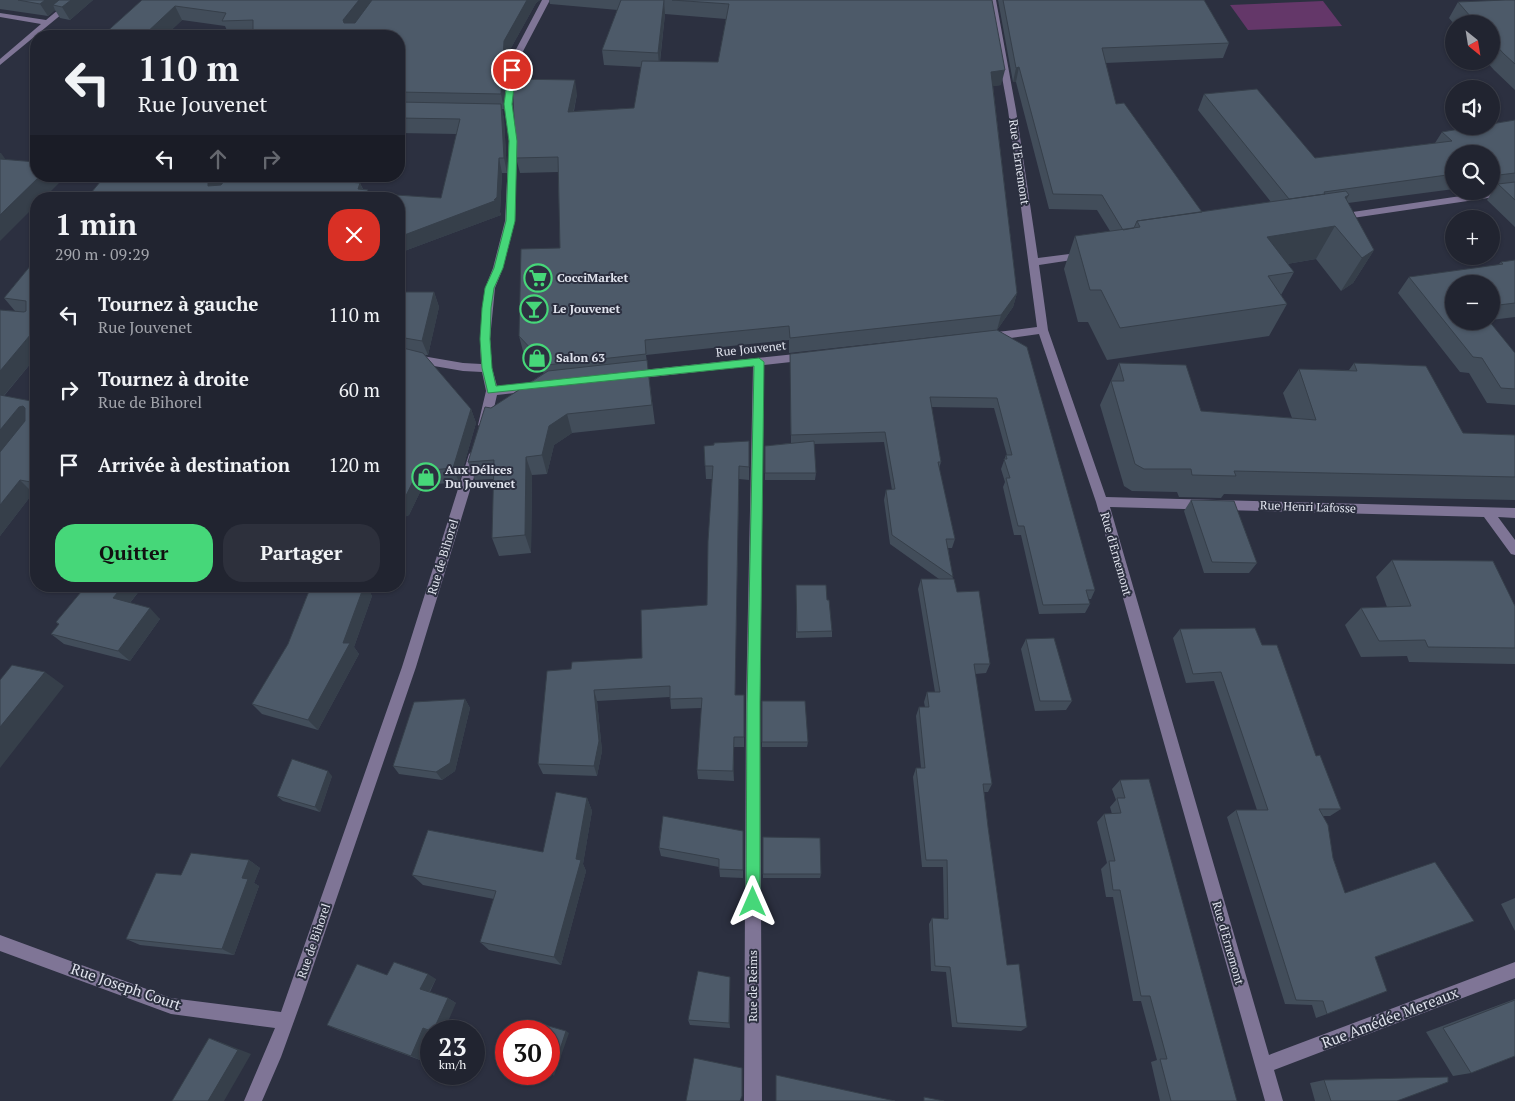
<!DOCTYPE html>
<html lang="fr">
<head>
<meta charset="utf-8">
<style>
  body { margin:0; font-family:"PT Serif",serif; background:#2d303c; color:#f1f3f6; height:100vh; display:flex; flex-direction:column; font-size:19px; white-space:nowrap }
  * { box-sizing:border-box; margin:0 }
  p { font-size:16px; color:#a2a4ab }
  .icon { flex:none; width:28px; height:28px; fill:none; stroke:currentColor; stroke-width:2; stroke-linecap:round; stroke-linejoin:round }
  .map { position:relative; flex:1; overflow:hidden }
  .drawer { position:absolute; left:30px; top:192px; width:375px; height:400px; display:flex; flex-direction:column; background:#212430; border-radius:20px; box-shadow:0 1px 4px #0004,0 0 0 1px #3e414c }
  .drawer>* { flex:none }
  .guide { position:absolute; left:30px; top:30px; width:375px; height:152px; border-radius:20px; box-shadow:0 1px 4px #0004,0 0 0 1px #3e414c; background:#212430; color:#f1f3f6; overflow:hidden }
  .needle { width:32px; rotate:150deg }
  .tools { position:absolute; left:1445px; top:15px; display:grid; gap:10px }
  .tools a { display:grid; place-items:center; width:55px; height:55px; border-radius:50%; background:#212430; box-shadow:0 1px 4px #0004,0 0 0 1px #3e414c; font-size:25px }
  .speed { position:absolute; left:420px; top:1020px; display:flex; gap:10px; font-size:25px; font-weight:700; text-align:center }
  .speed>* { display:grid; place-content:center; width:65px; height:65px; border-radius:50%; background:#212430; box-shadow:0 1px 4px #0004,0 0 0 1px #3e414c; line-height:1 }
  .speed small { font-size:12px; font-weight:400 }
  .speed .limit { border:8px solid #d22; background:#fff; color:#111 }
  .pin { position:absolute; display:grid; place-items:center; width:42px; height:42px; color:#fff; margin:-21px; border:2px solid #fff; border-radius:50%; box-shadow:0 1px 5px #0007 }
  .me { position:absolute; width:55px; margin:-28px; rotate:0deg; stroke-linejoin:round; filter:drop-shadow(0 0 4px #0008) }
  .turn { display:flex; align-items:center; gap:18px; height:105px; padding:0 25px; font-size:22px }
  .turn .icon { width:65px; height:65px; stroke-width:2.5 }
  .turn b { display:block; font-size:35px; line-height:42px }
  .lanes { display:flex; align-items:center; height:48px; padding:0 25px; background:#0003; justify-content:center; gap:25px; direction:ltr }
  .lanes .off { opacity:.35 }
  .round { display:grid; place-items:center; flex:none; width:52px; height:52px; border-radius:20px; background:#2d303c }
  .overview { display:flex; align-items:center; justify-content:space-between; height:85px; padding:0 25px }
  h1 { font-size:30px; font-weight:800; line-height:38px }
  .primary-button { display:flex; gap:10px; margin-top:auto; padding:10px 25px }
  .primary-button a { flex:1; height:58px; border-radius:20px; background:#46d779; color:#111; font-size:20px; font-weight:800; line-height:58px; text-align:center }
  .primary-button a+a { background:#2d303c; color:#f1f3f6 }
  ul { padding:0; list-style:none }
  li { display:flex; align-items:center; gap:15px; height:75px; padding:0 25px }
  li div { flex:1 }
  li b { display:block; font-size:19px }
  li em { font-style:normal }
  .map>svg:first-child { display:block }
  .green { fill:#643769 }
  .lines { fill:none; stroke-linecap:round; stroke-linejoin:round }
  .minor { fill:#7f7596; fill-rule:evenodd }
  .wall { fill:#424d5a; fill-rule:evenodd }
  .shaded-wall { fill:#363f4a }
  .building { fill:#4d5a69; stroke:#363f4a }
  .route { fill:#46d779; stroke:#2e8c4f }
  .labels { text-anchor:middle; stroke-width:4; stroke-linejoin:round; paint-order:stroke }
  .street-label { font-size:12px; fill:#e0e3ed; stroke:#2c3040 }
  .poi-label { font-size:12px; font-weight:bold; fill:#e0e3ed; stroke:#2c3040; text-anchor:start }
  .near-street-label { font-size:15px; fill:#e0e3ed; stroke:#2c3040 }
</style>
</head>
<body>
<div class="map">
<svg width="1515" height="1101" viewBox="0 0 1515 1101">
  <rect width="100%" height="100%" fill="#2c3040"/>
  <!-- green -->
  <path class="green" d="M1323,1L1342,26L1248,30L1230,5Z"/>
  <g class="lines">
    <!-- minor -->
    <path class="minor" d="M70,0H79L0,65V59L41,24L0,17V13L46,20Z
      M542,0H550L520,57L513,92L512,104L517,141L515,221L503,268L495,288L490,339L492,368L497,386L539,382L545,386L539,390L497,395L490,425L484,429L478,425L486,391L482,372L463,371L399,360V352L463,363L481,364L480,339L485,288L493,268L505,221L509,141L504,104L505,92L512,57Z
      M988,0H996L1016,110L1038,258L1085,252L1090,255L1085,258L1039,265L1048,330L1106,497L1515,508V518L1498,517L1515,540V555L1511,554L1484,517L1110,507L1269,1055L1515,962V978L1274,1070L1283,1101H1265L1096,502L1039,334L989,341L984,337L989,333L1037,327L1008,110Z
      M1515,188V194L1339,220L1334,217L1339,214Z
      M805,353L810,357L809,360L764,365L760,703L762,1101H744L746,703L753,366L633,379L628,375L633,371Z
      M475,449L481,454L416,667L302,999L281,1057L262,1101H244L275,1028L171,1014L0,951V935L171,998L281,1012L402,667L469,454Z"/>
  </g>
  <!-- wall -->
  <path class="wall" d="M0,0H93L70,20L60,18L55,10L48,16L0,9Z
    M142,0H540L536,3L507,55L504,109H502L504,119L507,173H502L500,212L501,215L399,253V199L105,176H330L329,180L360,183L363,189L369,193L441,198L457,134L399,133V36L229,35L225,26L182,20L165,36H102Z
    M549,0H992L1001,85L993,86L1017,293L1013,307L997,330L789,353V340L646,355L655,424L572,433L554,445L547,474L532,475L531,553L499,556L492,538L494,479L475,480L468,462L491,408L544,373L523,351L519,336L560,248L558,172L520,173L516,158L577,94L574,111L634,108L641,67L604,65L602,50L618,10L550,4ZM665,14L726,19L718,62H660Z
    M998,0H1204L1229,43L1223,58L1105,63L1116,104L1202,212L1271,202L1198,110L1204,94L1315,158L1435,143L1442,132L1515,120V227L1487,200L1494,189L1491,190V154H1454V189L1348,203L1374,250L1353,283L1341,291L1316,259L1287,264L1294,272L1281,295L1287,304L1269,336L1107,360L1088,322H1078L1064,269L1075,236L1110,231L1097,210L1049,209L1016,82H1013Z
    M1515,0V90L1494,70L1486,61H1491V24H1454L1449,18L1458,2Z
    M36,259V357L4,396L36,402V494L33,493L0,536V310L15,311L4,298Z
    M1515,260V317L1491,320V284H1454L1515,353V405L1487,403L1469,373L1460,372L1398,293L1409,277L1498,265L1501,262Z
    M399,292H434L439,307L428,355H425L471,409L476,423L459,482L437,484L435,490L422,488L409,515L400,519L399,518Z
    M997,330L1095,590L1091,599H1088L1090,604L1085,613L1039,614L1021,535H1014L1003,487L1005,482L1001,469L1006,455H1007L994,408L931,407L941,462L939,468L955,539L952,548H948L953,579L957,592L990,664L986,673L975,674L992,784L988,792H984L988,827L1007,965L1027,1027L1021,1031L952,1027L946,972L931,971L929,924L932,918L944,919L943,867H922L913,777L916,768H921L916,716L919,707H925L924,702L927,692H935L918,589L921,579H939L890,544L884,500L886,490H892L884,442L814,444L816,473L815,480H765V446L791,443L790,354Z
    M1119,363L1201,411L1292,418L1283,393L1299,369L1349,370L1354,363L1463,433L1515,435V500L1224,494L1221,498L1179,497L1177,492L1132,491L1124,486L1100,405Z
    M704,446L749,455V480L739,479L735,695L744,706V747H734V781L698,779L697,770L702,708L671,709L670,697L597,701L602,751L597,776L543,774L538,764L571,669L642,658L707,605L712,479H706Z
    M1191,500L1257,563L1249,573H1204L1184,511Z
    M1392,560L1515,606V664H1514L1409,662L1407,656L1361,657L1345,625L1361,608L1387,607L1376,577Z
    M796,585L832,631V637L796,638Z
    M86,586H143L130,603L160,619L130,661L64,644L51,634L59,625L56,622Z
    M311,586H366L372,596L354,647L359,654L318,730L262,714L252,704L288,644Z
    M1180,629L1262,645L1316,756L1341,809L1330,816H1323L1333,858L1345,893L1460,926L1375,957L1327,1014L1316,1018L1312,1005L1285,1004L1227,817L1236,810H1257L1214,681L1186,683L1173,638Z
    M1026,639L1072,701L1066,710L1035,711L1021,649Z
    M465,699L470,708L455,771L442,780L399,774L393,766Z
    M762,701L808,742L807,747H762Z
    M332,776L320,812L283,801L277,796Z
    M1120,780L1237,1101H1160L1151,1062L1157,1060L1141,1001H1133L1113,897H1106L1101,869L1107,863L1097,822L1104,814H1112L1110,807L1116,800L1112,789Z
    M587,798L592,811L583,864L586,871L561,965L489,950L480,942L494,899L423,885L412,875L543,852Z
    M763,837L821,874L820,878H763Z
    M743,840V878L720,877L719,867L661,856L659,848Z
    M249,860L260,868L254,883L259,886L234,955L140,945L126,939L181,875Z
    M1515,898V931L1501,904Z
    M387,975L436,979L430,992L448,998L456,1003L431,1031V1033L420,1060L338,1030L327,1025Z
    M730,983V1028L690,1025L688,1020Z
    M1515,999V1056L1471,1073L1453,1076L1426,1032Z
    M1324,1080L1397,1101H1315L1310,1083Z"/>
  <!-- shaded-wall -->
  <path class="shaded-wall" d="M45,0H67L53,5L55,10L48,16L40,4Z
    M71,0H93L70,20L62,7Z
    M359,0H375L348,35L343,20Z
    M527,0H540L536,3L507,55L504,109L501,94L504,41Z
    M664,0L665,14L659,68L658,53Z
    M175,6L182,20L165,36H143Z
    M1019,67L1016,82H1013L1016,68Z
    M1005,70L1001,85L988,87L991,72Z
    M575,80L577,94L570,127L568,112Z
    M501,104L504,119L507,173L504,158Z
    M0,153H1L11,167L0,165Z
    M499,158L502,173L500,212L501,215L399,253V237Z
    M40,176H61L63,179L43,199H36V205L0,241V215Z
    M213,176H233L216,198L208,186V183Z
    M318,176H330L323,194L316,179Z
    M360,183L366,197L358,189Z
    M1349,195L1330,226H1335L1316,259L1250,270L1267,237Z
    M1374,250L1353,283L1341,291L1362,258Z
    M434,292L439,307L428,355L422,341Z
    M1017,293L1013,307L997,330L1001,315Z
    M36,328V357L0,400V371Z
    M23,406L36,420L0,460V430L19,407Z
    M471,409L476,423L459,482L453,468Z
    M567,414L572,433L554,445L547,474L542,455L549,426Z
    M526,457L532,475L531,553L525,535Z
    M739,466V479L735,706V695Z
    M432,470L437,484L435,490L429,477Z
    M416,475L422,488L409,515L400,519L399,515V503Z
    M20,480L33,493L0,536V505Z
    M123,586H143L125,609L113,598Z
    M364,586H366L372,596L354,647L359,654L318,730L308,720L343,643Z
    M150,608L160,619L130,661L118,651Z
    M45,672L64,686L0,768V727Z
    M594,690L597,701L602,751L597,776L594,766Z
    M465,699L470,708L455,771L442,780L436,772Z
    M734,737V781L733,771Z
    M328,771L332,776L320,812L315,807Z
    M587,798L592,811L583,864L586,871L561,965L554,957L576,859Z
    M249,860L260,868L254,883L259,886L234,955L222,949L242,878Z
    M1474,921L1460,926L1363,962L1375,957Z
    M428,974L436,979L428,994L420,989Z
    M730,977V1028L729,1023Z
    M448,998L456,1003L444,1031H433Z
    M423,1028L431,1033L420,1060L411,1056Z
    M566,1031L569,1033L554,1076L552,1074Z
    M209,1038L223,1043L251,1054L224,1101H208Z"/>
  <!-- building -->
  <path class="building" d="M18,0H45L40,4Z
    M59,0H71L62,7L53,5Z
    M142,0H359L343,20L344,23H355L372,0H527L504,41L501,94L399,92V36H253V20L222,21L226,13L175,6L143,36H102Z
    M621,0H664L658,53L602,50Z
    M672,0H992L1005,70L991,72L1017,293L1001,315L790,338L789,326L645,340L646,354L546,365L519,336L521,249L560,248L558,157L516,158L512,79L575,80L568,112L634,108L642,61L718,62L729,4Z
    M1003,0H1204L1229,43L1102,48L1116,104L1124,103L1202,212L1137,221L1134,228L1123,230L1102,195L1053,194L1019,67L1016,68Z
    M1505,0H1515V64L1504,54L1491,40V24H1477L1458,2Z
    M1257,89L1315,158L1452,141L1442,132L1477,126H1491V124L1515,120V173L1491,176V154H1454V174L1324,192L1325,194L1289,199L1204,94Z
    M399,102L501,104L504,158H499L497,197L494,200H497L399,237V199H86L105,176H213L208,183V186L221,185L228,176H318L316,179L360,183L358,189L368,190L366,193L441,198L460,119L399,118Z
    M0,159L36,162V176H40L0,215Z
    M1515,182V200L1498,184Z
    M1346,191L1349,195L1345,197L1374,250L1362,258L1335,226L1267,237L1294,272L1268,276L1287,304L1120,328L1101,290H1090L1075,236L1140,227L1137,221Z
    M36,259V328L0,371V310L24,312L26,311V301L4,298Z
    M1515,260V303L1491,306V284H1454V321H1489L1515,353V389L1501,388L1482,358L1473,357L1409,277L1503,264L1501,262Z
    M399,292H434L422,341L399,337Z
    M997,330L1027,347L1095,590H1086L1090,604L1043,605L1024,526H1018L1006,478H1010L1004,459H1007L1006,455H1012L997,398L930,397L941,462H938L955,539H946L953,577L892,535L886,490L895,489L885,432L791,435L790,354Z
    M399,347L423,353L471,409L453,468L432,470L429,477L416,475L403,502L399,503Z
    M647,360L652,405L567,414L549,426L542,455L526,457L525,535L492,538L494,460L468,462L485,407L491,408L548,371Z
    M1119,363L1186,365L1201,411L1316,420L1299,369L1357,371L1354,363L1426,366L1463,433L1515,435V477L1234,471L1236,476L1192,475L1191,469H1144L1135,464L1111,381H1124Z
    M0,395L36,402V483L20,480L0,505V452L25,421V408L23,406L19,407L0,430Z
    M749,441V467L739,466L735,695H744V737H734L733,771L697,770L702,698L670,699V686L594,690L599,741L594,766L538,764L547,671L571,669L572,662L642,658L641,610L707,605L708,541L713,466H705L704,446L714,445V443Z
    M814,441L816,473H765V446Z
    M1191,500L1234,501L1257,563L1212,562Z
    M1392,560L1493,561L1515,606V648L1428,647L1425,640L1379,641L1361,608L1411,606Z
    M921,579H954L957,592L979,591L990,664H974L992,784H983L988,827L1007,965L1019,964L1027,1027L957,1023L950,967L935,966L932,918L948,919L947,860H926L916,768H925L919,707H929L927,692H940Z
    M796,585H826L827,600H829L832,631L797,632Z
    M86,586H123L113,598L150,608L118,651L51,634L59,624L56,622Z
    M311,586H364L343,643H350L308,720L252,704L288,644Z
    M1255,628L1262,645H1277L1316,756L1320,755L1341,809H1319L1328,825L1333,858L1345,893L1435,862L1474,921L1375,957L1387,991L1327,1014L1323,1001L1296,1000L1236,810H1268L1221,672L1193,674L1180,629Z
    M1054,638L1072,701H1040L1026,639Z
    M12,665L45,672L0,727V680Z
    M465,699L450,763L436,772L393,766L414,702Z
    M762,701H805L808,742H762Z
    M292,759L328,771L315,807L277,796Z
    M1149,779L1237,1101H1171L1160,1059H1167L1150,996H1141L1120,890H1113L1109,861H1115L1104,814L1121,813L1117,798H1125L1120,780Z
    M556,792L587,798L576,859L581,860L554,957L480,942L496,891L412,875L428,830L543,852Z
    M663,816L743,831V870L719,869V859L659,848Z
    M763,837L820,838L821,874H763Z
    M191,853L249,860L242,878L248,879L222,949L126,939L156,873L181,875Z
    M394,962L428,974L420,989L448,998L433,1031H431L423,1028L411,1056L327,1025L357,964L387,975Z
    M698,971L730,977L729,1023L688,1020Z
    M1515,1000V1056L1471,1073L1443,1028Z
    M531,1021L566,1031L552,1074L549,1073V1031H527Z
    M209,1038L238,1050L208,1101H172Z
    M694,1058L742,1068V1096L740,1101H686Z
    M776,1075L895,1101H776Z
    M1448,1077V1082L1397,1101H1331L1324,1080Z
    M924,1097L944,1101H924Z"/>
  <!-- route -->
  <path class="route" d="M512,68L516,70L512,104L517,141L515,221L503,268L494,288L491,308L490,339L492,368L496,386L759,358L764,362L760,703V902L758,907L753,909L748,907L746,902L747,703L754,366L488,393L482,368L480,339L482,308L485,288L494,268L506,221L509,141L504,104L509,70Z"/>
  <!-- icons -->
  <defs>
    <g id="supermarket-ring" transform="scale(1.4375)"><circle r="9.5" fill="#2c3040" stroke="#46d779" stroke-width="1.5"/><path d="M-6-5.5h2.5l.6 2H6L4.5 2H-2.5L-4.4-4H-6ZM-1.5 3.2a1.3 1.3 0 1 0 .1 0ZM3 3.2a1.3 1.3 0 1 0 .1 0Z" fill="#46d779"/></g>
    <g id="bar-ring" transform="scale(1.4375)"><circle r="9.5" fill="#2c3040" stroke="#46d779" stroke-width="1.5"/><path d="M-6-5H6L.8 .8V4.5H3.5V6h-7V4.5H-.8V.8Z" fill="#46d779"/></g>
    <g id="shop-ring" transform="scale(1.4375)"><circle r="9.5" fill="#2c3040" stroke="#46d779" stroke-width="1.5"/><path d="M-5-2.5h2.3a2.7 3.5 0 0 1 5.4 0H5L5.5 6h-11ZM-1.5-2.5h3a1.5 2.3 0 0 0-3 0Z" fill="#46d779"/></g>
  </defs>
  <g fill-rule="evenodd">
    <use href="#supermarket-ring" x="538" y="278"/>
    <use href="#bar-ring" x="534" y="309"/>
    <use href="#shop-ring" x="537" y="358"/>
    <use href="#shop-ring" x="426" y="477"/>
  </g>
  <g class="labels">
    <!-- street labels -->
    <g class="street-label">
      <text transform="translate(1019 162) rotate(82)" y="4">Rue d'Ernemont</text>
      <text transform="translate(751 349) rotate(-6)" y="4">Rue Jouvenet</text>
      <text transform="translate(1308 507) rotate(2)" y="4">Rue Henri Lafosse</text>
      <text transform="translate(1116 554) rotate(74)" y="4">Rue d'Ernemont</text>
      <text transform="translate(443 557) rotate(-73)" y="4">Rue de Bihorel</text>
      <text transform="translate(314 941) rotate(-71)" y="4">Rue de Bihorel</text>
      <text transform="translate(1228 943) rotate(74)" y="4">Rue d'Ernemont</text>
      <text transform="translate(753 986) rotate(-90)" y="4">Rue de Reims</text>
    </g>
    <!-- poi labels -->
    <g class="poi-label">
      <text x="557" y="282">CocciMarket</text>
      <text x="553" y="313">Le Jouvenet</text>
      <text x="556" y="362">Salon 63</text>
      <text x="445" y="474">Aux Délices<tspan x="445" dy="14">Du Jouvenet</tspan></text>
    </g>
    <!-- near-street labels -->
    <g class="near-street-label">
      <text transform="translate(126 987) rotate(19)" y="5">Rue Joseph Court</text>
      <text transform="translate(1390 1018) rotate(-21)" y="5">Rue Amédée Mereaux</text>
    </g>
  </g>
</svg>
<div class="tools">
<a><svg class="needle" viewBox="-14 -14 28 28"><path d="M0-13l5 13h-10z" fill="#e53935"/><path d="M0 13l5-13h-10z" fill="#a2a4ab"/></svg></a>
<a><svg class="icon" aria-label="sound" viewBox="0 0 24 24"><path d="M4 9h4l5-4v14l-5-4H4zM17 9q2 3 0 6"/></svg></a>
<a><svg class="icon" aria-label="search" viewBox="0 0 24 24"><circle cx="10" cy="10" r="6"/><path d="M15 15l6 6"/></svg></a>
<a>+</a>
<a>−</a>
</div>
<div class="speed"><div>23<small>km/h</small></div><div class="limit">30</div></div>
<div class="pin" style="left:512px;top:70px;background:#d93025"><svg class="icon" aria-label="arrive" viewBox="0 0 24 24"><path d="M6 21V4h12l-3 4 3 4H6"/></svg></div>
<svg class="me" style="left:753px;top:902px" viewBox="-20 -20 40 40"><path d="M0-17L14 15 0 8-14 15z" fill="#46d779" stroke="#fff" stroke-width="4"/></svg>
<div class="guide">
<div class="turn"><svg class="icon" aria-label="left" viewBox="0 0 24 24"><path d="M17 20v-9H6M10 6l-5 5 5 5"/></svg><div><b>110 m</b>Rue Jouvenet</div></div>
<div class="lanes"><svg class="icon" aria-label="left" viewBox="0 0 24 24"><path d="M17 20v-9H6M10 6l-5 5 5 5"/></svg><svg class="icon off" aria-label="ahead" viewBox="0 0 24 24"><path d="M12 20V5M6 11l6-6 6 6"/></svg><svg class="icon off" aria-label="right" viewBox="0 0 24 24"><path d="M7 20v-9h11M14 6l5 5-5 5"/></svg></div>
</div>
<section class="drawer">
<div class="overview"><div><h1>1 min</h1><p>290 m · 09:29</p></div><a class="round" style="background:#d93025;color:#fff"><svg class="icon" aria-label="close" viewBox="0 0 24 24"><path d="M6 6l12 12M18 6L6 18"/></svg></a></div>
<ul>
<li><svg class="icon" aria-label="left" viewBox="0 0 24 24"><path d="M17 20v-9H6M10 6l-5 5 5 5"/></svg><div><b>Tournez à gauche</b><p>Rue Jouvenet</p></div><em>110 m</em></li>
<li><svg class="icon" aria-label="right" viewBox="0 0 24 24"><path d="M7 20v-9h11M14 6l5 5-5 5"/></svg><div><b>Tournez à droite</b><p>Rue de Bihorel</p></div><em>60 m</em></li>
<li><svg class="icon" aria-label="arrive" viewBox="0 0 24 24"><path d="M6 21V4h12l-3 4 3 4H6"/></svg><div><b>Arrivée à destination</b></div><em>120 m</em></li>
</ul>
<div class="primary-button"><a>Quitter</a><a>Partager</a></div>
</section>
</div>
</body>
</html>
